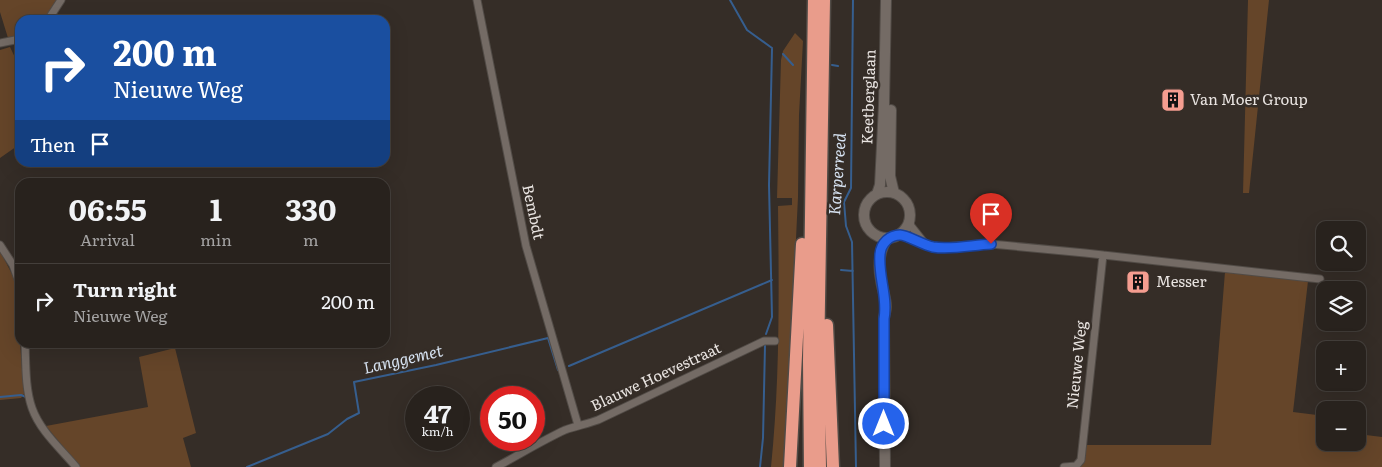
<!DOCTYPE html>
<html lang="en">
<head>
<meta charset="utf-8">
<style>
  body { margin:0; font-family:Literata,serif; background:#342f2a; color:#f1f3f6; height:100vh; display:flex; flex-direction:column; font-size:19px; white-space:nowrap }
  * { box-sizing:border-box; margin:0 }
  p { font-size:16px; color:#a5a4a4 }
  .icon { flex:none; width:28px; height:28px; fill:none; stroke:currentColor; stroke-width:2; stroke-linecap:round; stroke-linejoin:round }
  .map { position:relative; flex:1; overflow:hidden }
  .side { position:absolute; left:15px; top:178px; width:375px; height:170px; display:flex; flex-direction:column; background:#28221d; border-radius:15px; box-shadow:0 5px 20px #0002,0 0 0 1px #443f3b }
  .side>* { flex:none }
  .top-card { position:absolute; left:15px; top:15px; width:375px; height:152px; border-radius:15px; box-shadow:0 5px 20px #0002,0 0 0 1px #443f3b; background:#1a4fa0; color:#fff; overflow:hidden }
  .controls { position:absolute; left:1316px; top:221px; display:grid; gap:10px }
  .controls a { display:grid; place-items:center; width:50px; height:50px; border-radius:10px; background:#28221d; box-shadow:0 5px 20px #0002,0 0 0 1px #443f3b; font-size:25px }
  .speed { position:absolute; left:405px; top:386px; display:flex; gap:10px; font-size:25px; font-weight:700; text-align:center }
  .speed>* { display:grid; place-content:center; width:65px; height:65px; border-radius:50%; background:#28221d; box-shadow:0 5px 20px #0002,0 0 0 1px #443f3b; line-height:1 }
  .speed small { font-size:12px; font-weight:400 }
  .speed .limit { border:8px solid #d22; background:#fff; color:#111 }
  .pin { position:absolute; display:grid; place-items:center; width:42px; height:42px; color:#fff; margin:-51px -21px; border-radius:50% 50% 50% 0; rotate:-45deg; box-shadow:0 0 5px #0007 }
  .pin .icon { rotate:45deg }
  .me { position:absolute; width:55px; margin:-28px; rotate:0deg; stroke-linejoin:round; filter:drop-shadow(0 0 4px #0008) }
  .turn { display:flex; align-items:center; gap:18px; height:105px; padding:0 15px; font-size:22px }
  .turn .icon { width:65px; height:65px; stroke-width:2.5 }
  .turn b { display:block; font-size:35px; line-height:42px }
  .then { display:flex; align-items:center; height:48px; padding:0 15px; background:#0003; gap:10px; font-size:19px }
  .eta { display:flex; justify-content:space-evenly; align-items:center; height:85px; text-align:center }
  .eta b { font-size:30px; font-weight:700; line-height:35px }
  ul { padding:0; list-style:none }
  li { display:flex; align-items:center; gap:15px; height:75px; padding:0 15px; border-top:1px solid #443f3b }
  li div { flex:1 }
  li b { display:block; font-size:19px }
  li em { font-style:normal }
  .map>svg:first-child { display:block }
  .green { fill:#654529 }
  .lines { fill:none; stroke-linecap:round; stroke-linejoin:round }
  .stream { stroke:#365e8e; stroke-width:2 }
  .street-casing { stroke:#514b46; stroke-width:9 }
  .secondary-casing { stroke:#514b46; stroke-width:12 }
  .highway-casing { stroke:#514b46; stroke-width:15 }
  .street { stroke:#746b65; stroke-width:7 }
  .secondary { stroke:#746b65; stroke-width:10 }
  .highway { stroke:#e99c8b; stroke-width:12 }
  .route-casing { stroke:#184099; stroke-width:12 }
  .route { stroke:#2563eb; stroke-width:9 }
  .labels { text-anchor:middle; stroke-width:5; stroke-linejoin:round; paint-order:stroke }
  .street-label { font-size:15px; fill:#e9e4e1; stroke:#352d27 }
  .poi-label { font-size:15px; fill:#e9e4e1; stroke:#352d27; text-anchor:start }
  .water-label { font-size:16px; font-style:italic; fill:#d6e2f1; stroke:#352d27 }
</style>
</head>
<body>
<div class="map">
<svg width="1382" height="467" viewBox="0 0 1382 467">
  <rect width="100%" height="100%" fill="#352d27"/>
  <!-- green -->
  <path class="green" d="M0,0H58L44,20H20V36L8,38L0,12Z
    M1248,0H1269L1249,193H1243Z
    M795,33L803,41L799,115L798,197L785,467H771C780,380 779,293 778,206L792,205V198H777L781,60L783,51Z
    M10,47L20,68V144L0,158V50Z
    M0,251L13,276L20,306V342L24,394L21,398L0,400Z
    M1225,272L1308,281L1293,412L1325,416V442H1358V434L1382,437V467H1080L1085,459L1086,445H1211Z
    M175,348L196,433L183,438L191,467H80L46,426L148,407L139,357Z"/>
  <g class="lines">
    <!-- stream -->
    <path class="stream" d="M730,0L747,30L772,48
      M853,0L851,188L844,202L846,226L852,242L856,467
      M783,54L793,65
      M832,65L838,66
      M841,270L853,271
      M766,334L772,317L769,185L772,49
      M569,366L772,280
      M0,397L21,395L26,397
      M247,467L328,434L347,419L359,413L354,382L436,365L548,338L558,370
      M760,467L763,438L765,345"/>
    <!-- street casing -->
    <g class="street-casing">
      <path id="street" d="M477,0L526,246L578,425
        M48,20L61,0
        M0,43L20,39
        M909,219L911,226L926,245
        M899,234L926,245L940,247L991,244L1085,253L1320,279
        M0,245L13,265L20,285
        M25,342C26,364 25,388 32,408C40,431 61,449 76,467
        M496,467C519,455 541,441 565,430C576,426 587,424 598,420L764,341H775
        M1064,467L1076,466L1081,460L1103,255"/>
    </g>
    <!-- secondary casing -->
    <g class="secondary-casing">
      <path id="secondary" d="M891,110L890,176L894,193
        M864 215a23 23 0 1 1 46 0a23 23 0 1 1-46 0Z
        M877,194L880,185L884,105L886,0
        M885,467L884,319C884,315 886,311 886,307C886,297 882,289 881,280C878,266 879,249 888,238"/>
    </g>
    <!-- highway casing -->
    <g class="highway-casing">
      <path id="highway" d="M827,325L833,467
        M790,467L802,244
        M810,467L809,361L814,0
        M820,467L818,361L824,0"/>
    </g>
    <!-- street -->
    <use href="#street" class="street"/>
    <!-- secondary -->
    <use href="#secondary" class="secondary"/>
    <!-- highway -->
    <use href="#highway" class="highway"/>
  </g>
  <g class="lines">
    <!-- route casing -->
    <g class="route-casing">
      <path id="route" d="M884,424V319C888,297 878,276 880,254C881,243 890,235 900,235C907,235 923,245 933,247C951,250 972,245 991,244"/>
    </g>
    <!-- route -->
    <use href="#route" class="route"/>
  </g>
  <!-- icons -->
  <defs>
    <g id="building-square" transform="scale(1.25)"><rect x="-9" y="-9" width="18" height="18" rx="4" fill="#f59d90" stroke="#352d27"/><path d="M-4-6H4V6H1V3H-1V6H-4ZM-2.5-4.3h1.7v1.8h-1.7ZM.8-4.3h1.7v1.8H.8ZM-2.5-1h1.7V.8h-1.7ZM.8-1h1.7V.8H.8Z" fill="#111"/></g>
  </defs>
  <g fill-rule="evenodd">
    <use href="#building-square" x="1173" y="100"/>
    <use href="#building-square" x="1138" y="282"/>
  </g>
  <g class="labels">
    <!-- street labels -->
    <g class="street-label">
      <text transform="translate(869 97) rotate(-88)" y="5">Keetberglaan</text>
      <text transform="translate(533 212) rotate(78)" y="5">Bembdt</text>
      <text transform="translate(1077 365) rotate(-84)" y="5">Nieuwe Weg</text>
      <text transform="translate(656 377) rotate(-25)" y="5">Blauwe Hoevestraat</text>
    </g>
    <!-- poi labels -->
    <g class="poi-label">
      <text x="1190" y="105">Van Moer Group</text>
      <text x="1156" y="287">Messer</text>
    </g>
    <!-- water labels -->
    <g class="water-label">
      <text transform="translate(837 174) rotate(-86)" y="6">Karperreed</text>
      <text transform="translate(403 359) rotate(-13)" y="6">Langgemet</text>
    </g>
  </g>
</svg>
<div class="controls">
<a><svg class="icon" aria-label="search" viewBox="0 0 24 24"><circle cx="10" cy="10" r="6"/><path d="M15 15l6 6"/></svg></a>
<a><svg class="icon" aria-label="layers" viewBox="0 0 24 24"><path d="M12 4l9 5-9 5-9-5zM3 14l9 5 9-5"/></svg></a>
<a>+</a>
<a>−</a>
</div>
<div class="speed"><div>47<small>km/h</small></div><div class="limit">50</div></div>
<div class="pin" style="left:991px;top:244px;background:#d93025"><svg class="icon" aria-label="arrive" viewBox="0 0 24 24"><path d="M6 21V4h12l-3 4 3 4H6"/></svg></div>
<svg class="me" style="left:884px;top:424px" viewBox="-20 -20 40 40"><circle r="17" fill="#2563eb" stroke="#fff" stroke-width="3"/><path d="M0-11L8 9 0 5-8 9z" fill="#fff"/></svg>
<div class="top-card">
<div class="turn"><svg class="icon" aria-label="right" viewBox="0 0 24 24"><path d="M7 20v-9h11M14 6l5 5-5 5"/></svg><div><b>200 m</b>Nieuwe Weg</div></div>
<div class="then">Then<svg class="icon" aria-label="arrive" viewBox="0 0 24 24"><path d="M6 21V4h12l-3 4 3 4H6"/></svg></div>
</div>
<section class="side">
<div class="eta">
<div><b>06:55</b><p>Arrival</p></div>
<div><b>1</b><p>min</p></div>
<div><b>330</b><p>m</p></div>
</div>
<ul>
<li><svg class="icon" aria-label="right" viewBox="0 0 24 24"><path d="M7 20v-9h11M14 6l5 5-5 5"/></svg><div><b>Turn right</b><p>Nieuwe Weg</p></div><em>200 m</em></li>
</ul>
</section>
</div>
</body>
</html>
